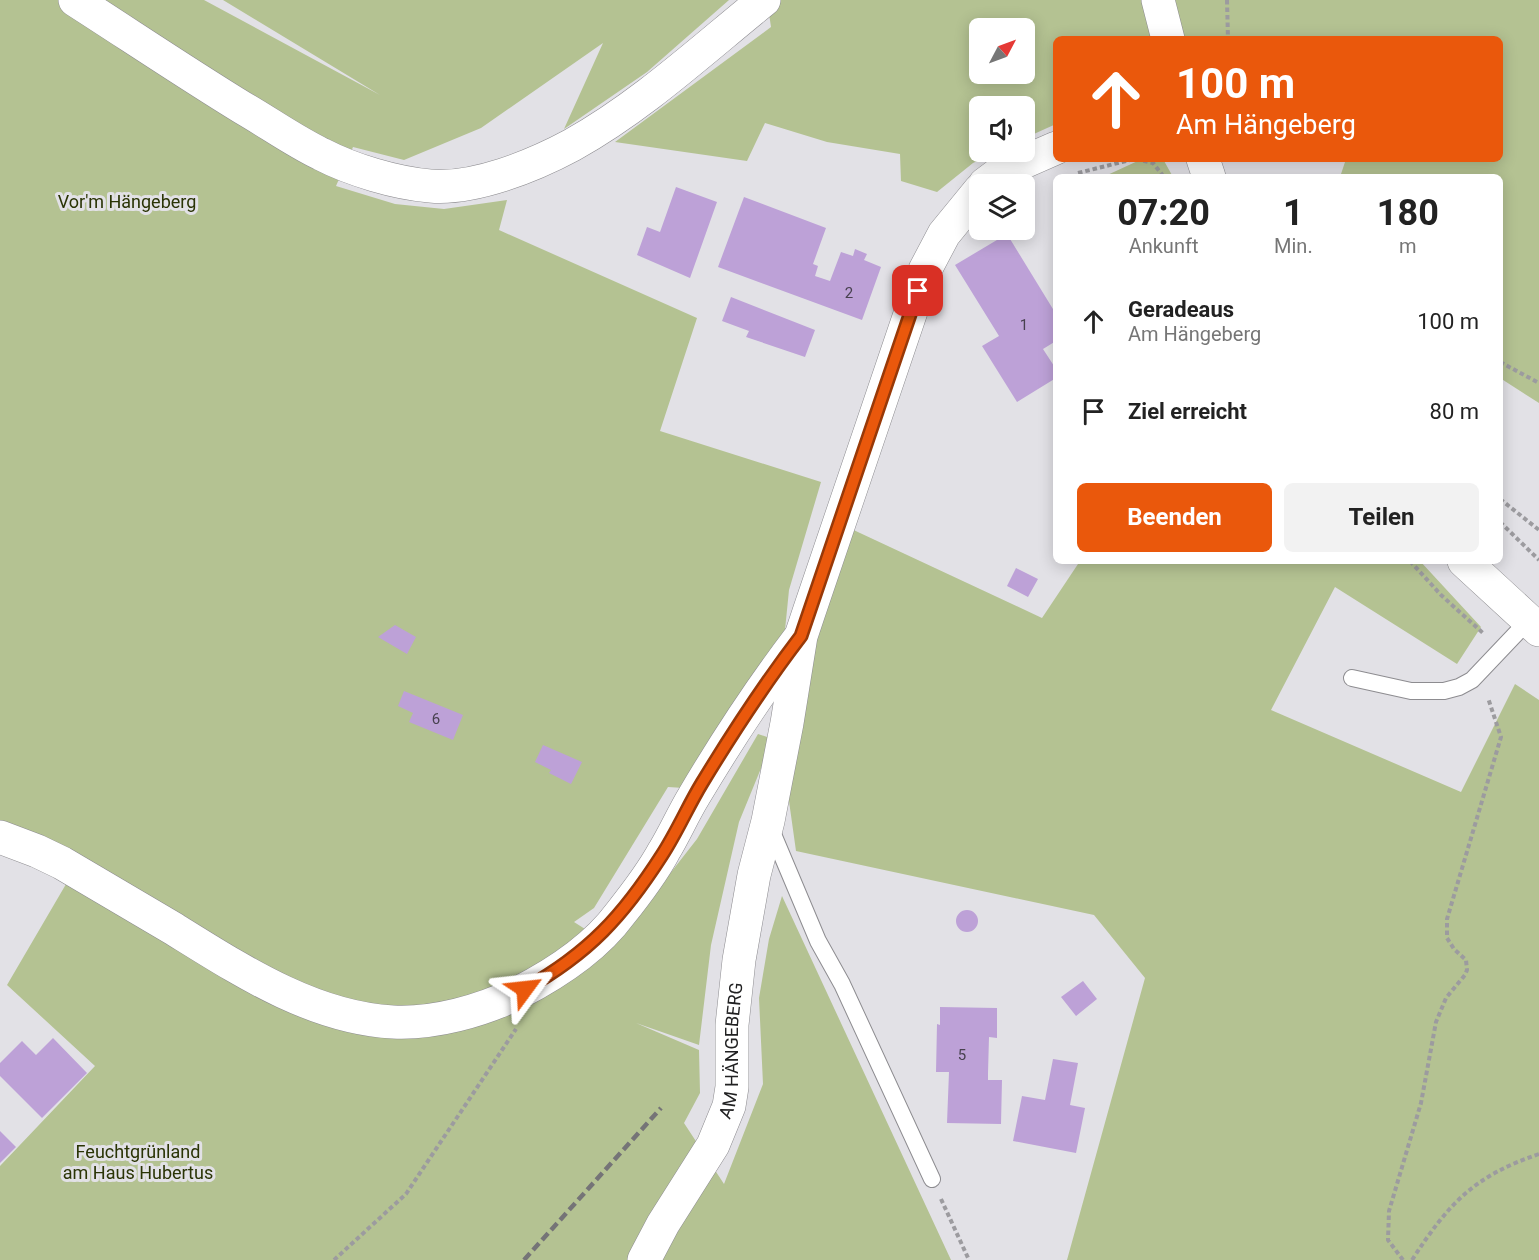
<!DOCTYPE html>
<html lang="de">
<head>
<meta charset="utf-8">
<style>
  body { margin:0; font-family:Roboto,sans-serif; background:#f2f2f2; color:#222; height:100vh; display:flex; flex-direction:column; font-size:22px; white-space:nowrap }
  * { box-sizing:border-box; margin:0 }
  p { font-size:20px; color:#767676 }
  .icon { flex:none; width:33px; height:33px; fill:none; stroke:currentColor; stroke-width:2; stroke-linecap:round; stroke-linejoin:round }
  .map { position:relative; flex:1; overflow:hidden }
  .details { position:absolute; left:1053px; top:174px; width:450px; height:390px; display:flex; flex-direction:column; background:#fff; border-radius:9px; box-shadow:0 3px 15px #0003 }
  .details>* { flex:none }
  .guide { position:absolute; left:1053px; top:36px; width:450px; height:126px; border-radius:9px; box-shadow:0 3px 15px #0003; background:#ea580c; color:#fff; overflow:hidden }
  .needle { width:39px; rotate:49deg }
  .fabs { position:absolute; left:969px; top:18px; display:grid; gap:12px }
  .fabs a { display:grid; place-items:center; width:66px; height:66px; border-radius:9px; background:#fff; box-shadow:0 3px 15px #0003; font-size:30px }
  .pin { position:absolute; display:grid; place-items:center; width:51px; height:51px; color:#fff; margin:-26px; border-radius:12px; box-shadow:0 3px 9px #0006 }
  .me { position:absolute; width:66px; margin:-33px; rotate:60deg; stroke-linejoin:round; filter:drop-shadow(0 0 4px #0008) }
  .turn { display:flex; align-items:center; gap:21px; height:126px; padding:0 24px; font-size:27px }
  .turn .icon { width:78px; height:78px; stroke-width:2.5 }
  .turn b { display:block; font-size:42px; line-height:51px }
  .eta { display:flex; justify-content:space-evenly; align-items:center; height:102px; text-align:center }
  .eta b { font-size:36px; font-weight:700; line-height:42px }
  .primary-button { display:flex; gap:12px; margin-top:auto; padding:12px 24px }
  .primary-button a { flex:1; height:69px; border-radius:9px; background:#ea580c; color:#fff; font-size:24px; font-weight:700; line-height:69px; text-align:center }
  .primary-button a+a { background:#f2f2f2; color:#222 }
  ul { padding:0; list-style:none }
  li { display:flex; align-items:center; gap:18px; height:90px; padding:0 24px }
  li div { flex:1 }
  li b { display:block; font-size:22px }
  li em { font-style:normal }
  .map>svg:first-child { display:block }
  .green { fill:#b4c292; fill-rule:evenodd }
  .building { fill:#bda1d7 }
  .lines { fill:none; stroke-linecap:round; stroke-linejoin:round }
  .lane-casing { stroke:#8d8c90; stroke-width:18 }
  .street-casing { stroke:#8d8c90; stroke-width:34 }
  .secondary-casing { stroke:#8d8c90; stroke-width:34 }
  .primary-casing { stroke:#8d8c90; stroke-width:34 }
  .path { stroke:#9c9b9f; stroke-width:4; stroke-dasharray:4.5 3; stroke-linecap:butt }
  .lane { stroke:#fff; stroke-width:16 }
  .street { stroke:#fff; stroke-width:33 }
  .secondary { stroke:#fff; stroke-width:33 }
  .primary { stroke:#fff; stroke-width:33 }
  .rail { stroke:#757477; stroke-width:4.5; stroke-dasharray:9 4.5; stroke-linecap:butt }
  .route-casing { stroke:#983908; stroke-width:15 }
  .route { stroke:#ea580c; stroke-width:10 }
  .labels { text-anchor:middle; stroke-width:6; stroke-linejoin:round; paint-order:stroke }
  .number-label { font-size:15px; fill:#48414f }
  .park-label { font-size:18px; fill:#2a3405; stroke:#e2e1e6 }
  .street-label { font-size:18px; fill:#212122; stroke:#e2e1e6 }
</style>
</head>
<body>
<div class="map">
<svg width="1539" height="1260" viewBox="0 0 1539 1260">
  <rect width="100%" height="100%" fill="#e2e1e6"/>
  <!-- green -->
  <path class="green" d="M0,0H204L380,95L223,0H729L647,72L564,129L603,43L481,128L404,160L353,147L336,186L395,204L444,209L507,200L499,230L697,318L660,431L821,482L789,590L785,630L684,788L668,787L594,908L574,922L585,929L636,917L697,839L758,734L773,739L739,822L711,945L699,1045L636,1023L699,1050L700,1093L684,1123L724,1184L763,1084L759,998L769,939L782,896L951,1260H0V1166L95,1066L7,985L69,879L0,849Z
    M767,0H1539V403L1500,378V177H1340L1346,159H1500V39H1056V124L1025,138L1024,106H980V152H996L973,163L937,192L901,181L900,154L827,142L765,123L747,161L615,142L771,27ZM980,28H1024V74H980Z
    M1142,159H1163L1173,177H1103Z
    M845,526L1042,618L1080,561H1420L1481,627L1457,664L1335,587L1271,710L1461,792L1515,684L1539,700V1260H1067L1145,978L1094,915L796,851L788,794L807,646Z"/>
  <!-- building -->
  <path class="building" d="M676,187L717,202L690,278L637,255L647,227L660,232Z
    M744,197L826,228L813,264L818,266L815,276L830,281L841,252L853,256L855,249L867,254L864,260L881,267L862,320L718,267Z
    M1007,234L1056,314V341L1043,349L1056,369V378L1017,402L982,346L999,336L955,265Z
    M731,297L815,330L805,357L746,337L749,331L722,321Z
    M1016,568L1038,579L1028,597L1007,586Z
    M395,625L416,637L407,654L378,637Z
    M404,691L463,715L453,740L409,722L413,713L398,706Z
    M543,745L582,762L571,784L549,773L551,770L535,762Z
    M956 921a11 11 0 1 1 22 0a11 11 0 1 1-22 0Z
    M1083,981L1097,999L1076,1016L1061,997Z
    M940,1007L997,1008V1038L989,1037L988,1073V1080H1002L1001,1124L947,1123L949,1072H936L937,1024L940,1025Z
    M53,1038L87,1073L42,1118L0,1076V1063L22,1041L36,1055Z
    M1053,1059L1078,1063L1070,1105L1085,1108L1076,1153L1013,1141L1022,1096L1045,1100Z
    M0,1131L16,1147L0,1163Z"/>
  <g class="lines">
    <!-- lane casing -->
    <g class="lane-casing">
      <path id="lane" d="M1352,678L1411,691H1444L1459,687L1472,680L1528,621
        M770,827L818,941L842,984L932,1179"/>
    </g>
    <!-- street casing -->
    <g class="street-casing">
      <g id="street">
        <path d="M985,184L1001,172L1056,148"/>
        <path d="M0,837L37,851L62,863C100,885 137,907 174,929C240,970 313,1018 393,1022C434,1024 481,1011 518,993C555,974 595,948 620,914C636,894 652,873 664,851C675,833 683,814 694,796C726,742 760,690 798,640"/>
        <path id="s1" d="M644,1260L663,1224L713,1145L729,1106L732,1087V1025L739,960L754,875L768,821L787,723L801,636L809,612L925,270L944,234L980,190"/>
      </g>
    </g>
    <!-- secondary casing -->
    <g class="secondary-casing">
      <path id="secondary" d="M1158,0L1168,39
        M1203,159L1209,177
        M1464,561L1539,630"/>
    </g>
    <!-- primary casing -->
    <g class="primary-casing">
      <path id="primary" d="M75,0C131,36 186,73 243,108C269,123 294,141 321,154C352,170 395,183 430,186C474,190 533,166 572,145C642,106 702,50 764,0"/>
    </g>
    <!-- path -->
    <path class="path" d="M1227,0L1228,39
      M1136,159L1153,163L1164,177
      M1078,173L1134,159
      M1500,362L1539,383
      M1500,499L1539,530
      M1500,522L1539,560
      M1410,561L1441,595L1484,634
      M941,1199L969,1260
      M334,1260L406,1194L516,1029
      M1403,1260L1388,1240L1389,1211L1421,1103L1436,1022L1446,998L1465,975L1467,970L1466,960L1454,949L1447,938V919L1501,737L1488,698
      M1412,1260C1449,1203 1474,1176 1539,1154"/>
    <!-- lane -->
    <use href="#lane" class="lane"/>
    <!-- street -->
    <use href="#street" class="street"/>
    <!-- secondary -->
    <use href="#secondary" class="secondary"/>
    <!-- primary -->
    <use href="#primary" class="primary"/>
    <!-- rail -->
    <path class="rail" d="M524,1260L661,1108"/>
  </g>
  <g class="lines">
    <!-- route casing -->
    <g class="route-casing">
      <path id="route" d="M525,989C589,953 623,916 662,855C677,832 688,806 702,783C733,732 765,683 801,636L918,291"/>
    </g>
    <!-- route -->
    <use href="#route" class="route"/>
  </g>
  <g class="labels">
    <!-- number labels -->
    <g class="number-label">
      <text x="849" y="298">2</text>
      <text x="1024" y="330">1</text>
      <text x="436" y="724">6</text>
      <text x="962" y="1060">5</text>
    </g>
    <!-- park labels -->
    <g class="park-label">
      <text x="127" y="208">Vor'm Hängeberg</text>
      <text x="138" y="1158">Feuchtgrünland<tspan x="138" dy="21">am Haus Hubertus</tspan></text>
    </g>
    <!-- street labels -->
    <g class="street-label">
      <text dy="6" stroke="none"><textPath href="#s1" startOffset="232">AM HÄNGEBERG</textPath></text>
    </g>
  </g>
</svg>
<div class="fabs">
<a><svg class="needle" viewBox="-14 -14 28 28"><path d="M0-13l5 13h-10z" fill="#e53935"/><path d="M0 13l5-13h-10z" fill="#767676"/></svg></a>
<a><svg class="icon" aria-label="sound" viewBox="0 0 24 24"><path d="M4 9h4l5-4v14l-5-4H4zM17 9q2 3 0 6"/></svg></a>
<a><svg class="icon" aria-label="layers" viewBox="0 0 24 24"><path d="M12 4l9 5-9 5-9-5zM3 14l9 5 9-5"/></svg></a>
</div>
<div class="pin" style="left:918px;top:291px;background:#d93025"><svg class="icon" aria-label="arrive" viewBox="0 0 24 24"><path d="M6 21V4h12l-3 4 3 4H6"/></svg></div>
<svg class="me" style="left:525px;top:989px" viewBox="-20 -20 40 40"><path d="M0-17L14 15 0 8-14 15z" fill="#ea580c" stroke="#fff" stroke-width="4"/></svg>
<div class="guide">
<div class="turn"><svg class="icon" aria-label="ahead" viewBox="0 0 24 24"><path d="M12 20V5M6 11l6-6 6 6"/></svg><div><b>100 m</b>Am Hängeberg</div></div>
</div>
<section class="details">
<div class="eta">
<div><b>07:20</b><p>Ankunft</p></div>
<div><b>1</b><p>Min.</p></div>
<div><b>180</b><p>m</p></div>
</div>
<ul>
<li><svg class="icon" aria-label="ahead" viewBox="0 0 24 24"><path d="M12 20V5M6 11l6-6 6 6"/></svg><div><b>Geradeaus</b><p>Am Hängeberg</p></div><em>100 m</em></li>
<li><svg class="icon" aria-label="arrive" viewBox="0 0 24 24"><path d="M6 21V4h12l-3 4 3 4H6"/></svg><div><b>Ziel erreicht</b></div><em>80 m</em></li>
</ul>
<div class="primary-button"><a>Beenden</a><a>Teilen</a></div>
</section>
</div>
</body>
</html>
